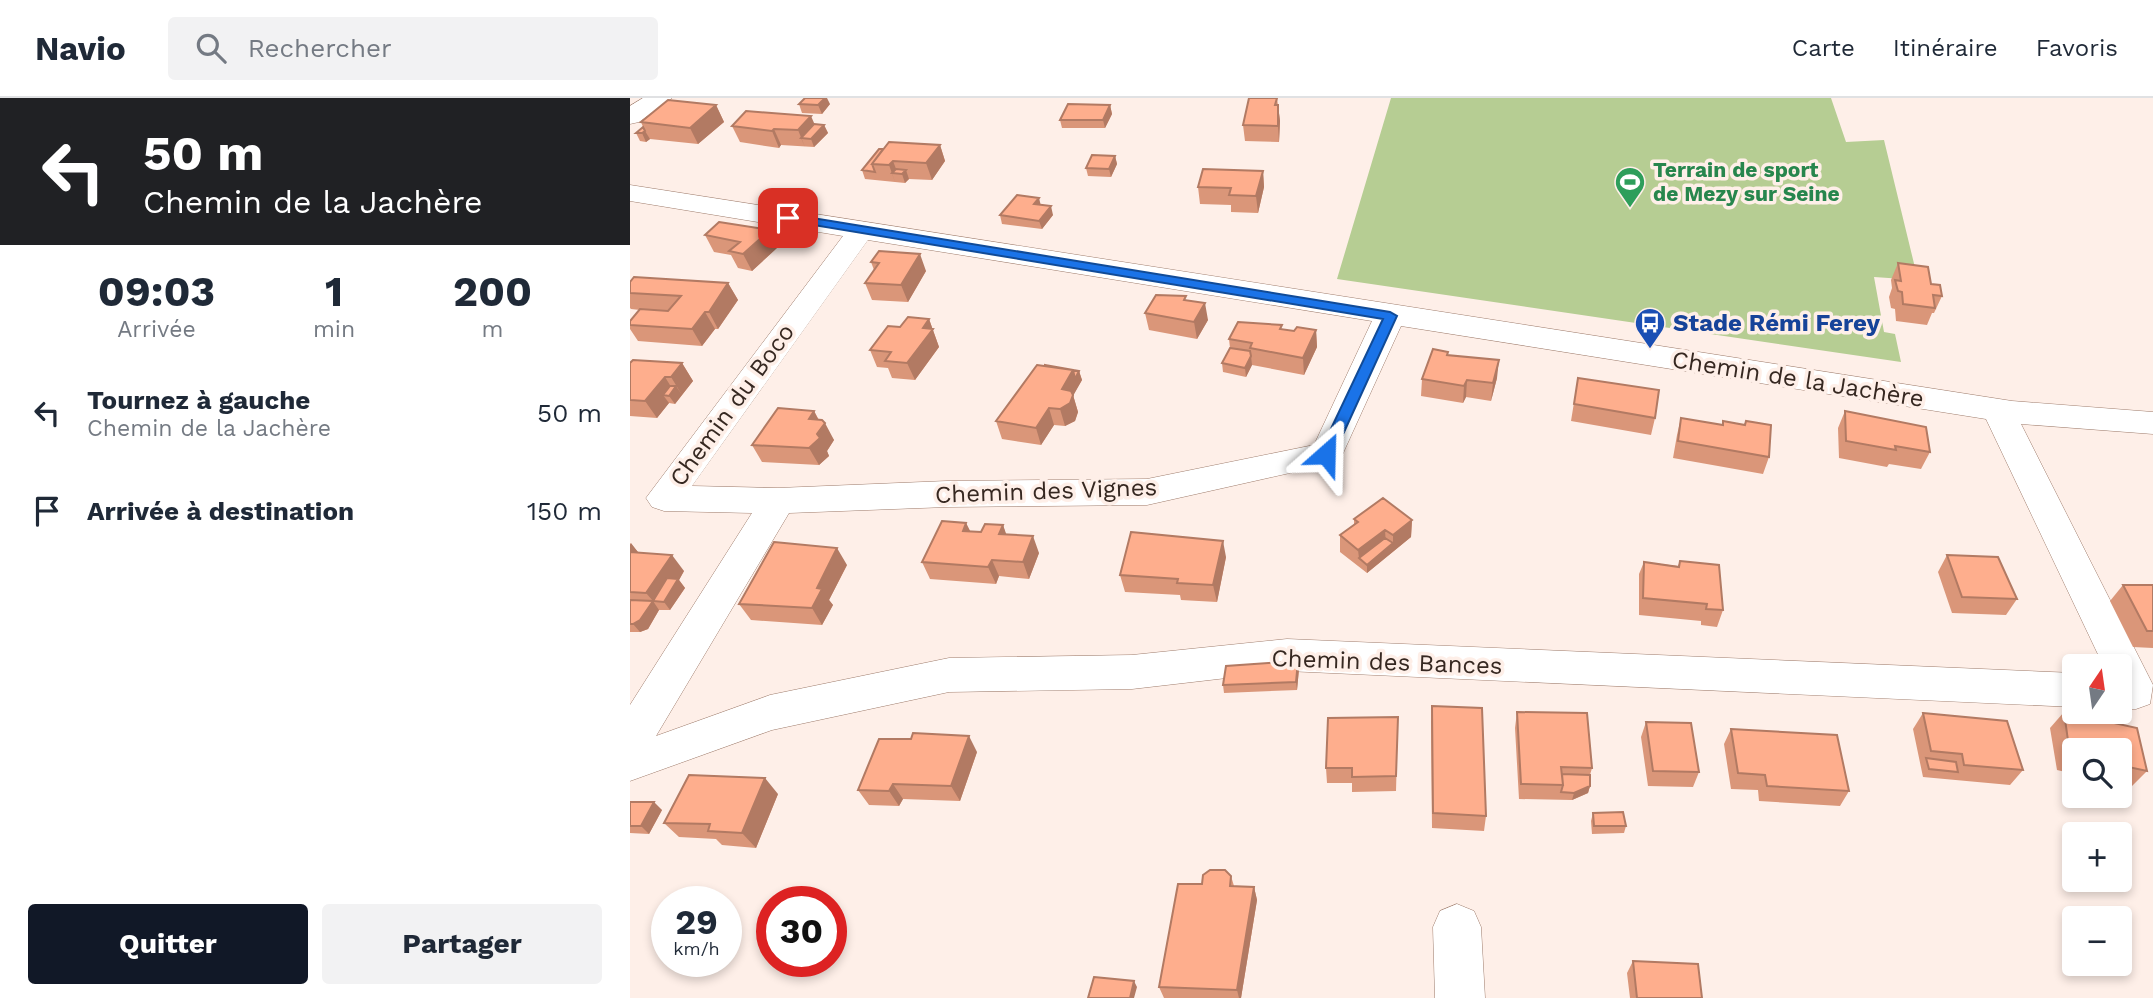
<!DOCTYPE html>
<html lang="fr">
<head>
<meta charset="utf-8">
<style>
  body { margin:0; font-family:"Work Sans",sans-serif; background:#f2f2f3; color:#1f2937; height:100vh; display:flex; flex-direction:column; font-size:26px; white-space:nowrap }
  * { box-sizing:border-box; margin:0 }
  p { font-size:23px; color:#747a83 }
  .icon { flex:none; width:38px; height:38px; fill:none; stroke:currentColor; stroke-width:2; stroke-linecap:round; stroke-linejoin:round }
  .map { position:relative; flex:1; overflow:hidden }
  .details { display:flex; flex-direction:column; background:#fff; width:630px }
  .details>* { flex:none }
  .top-card { background:#202124; color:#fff; overflow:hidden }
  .needle { width:46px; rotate:13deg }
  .buttons { position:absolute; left:1432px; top:556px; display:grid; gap:14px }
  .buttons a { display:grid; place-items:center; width:70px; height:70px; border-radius:7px; background:#fff; box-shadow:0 4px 10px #0003; font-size:35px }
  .speed { position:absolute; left:21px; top:788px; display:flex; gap:14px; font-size:35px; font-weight:700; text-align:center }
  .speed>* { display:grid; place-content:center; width:91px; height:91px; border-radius:50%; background:#fff; box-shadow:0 4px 10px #0003; line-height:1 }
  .speed small { font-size:18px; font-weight:400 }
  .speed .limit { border:10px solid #d22; background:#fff; color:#111 }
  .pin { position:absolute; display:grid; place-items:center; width:60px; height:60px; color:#fff; margin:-30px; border-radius:14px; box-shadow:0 4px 10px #0006 }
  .me { position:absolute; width:77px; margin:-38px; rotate:25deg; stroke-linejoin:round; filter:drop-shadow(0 0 5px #0008) }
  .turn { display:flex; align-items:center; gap:24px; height:147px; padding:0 28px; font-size:32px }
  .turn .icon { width:91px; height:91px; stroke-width:2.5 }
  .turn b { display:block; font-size:49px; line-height:60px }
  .eta { display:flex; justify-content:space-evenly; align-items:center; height:119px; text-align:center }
  .eta b { font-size:42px; font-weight:700; line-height:49px }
  .action { display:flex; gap:14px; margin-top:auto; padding:14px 28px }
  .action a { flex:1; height:80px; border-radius:7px; background:#111827; color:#fff; font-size:28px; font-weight:700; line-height:80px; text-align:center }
  .action a+a { background:#f2f2f3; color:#1f2937 }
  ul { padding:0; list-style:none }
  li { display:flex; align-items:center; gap:21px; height:98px; padding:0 28px }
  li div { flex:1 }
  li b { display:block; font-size:26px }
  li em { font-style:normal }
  header { display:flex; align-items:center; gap:42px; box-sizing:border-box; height:98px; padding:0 35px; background:#fff; border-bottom:2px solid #e0e1e3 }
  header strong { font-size:33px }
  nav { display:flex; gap:38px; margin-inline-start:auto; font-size:24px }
  .search { width:490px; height:63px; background:#f2f2f3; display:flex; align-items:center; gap:18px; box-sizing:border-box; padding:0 24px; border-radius:7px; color:#747a83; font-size:26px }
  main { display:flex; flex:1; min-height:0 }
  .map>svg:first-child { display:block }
  .green { fill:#b6cd93 }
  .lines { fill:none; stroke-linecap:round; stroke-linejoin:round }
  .minor-casing { stroke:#9e7c6c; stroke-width:1 }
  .minor { fill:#fff; fill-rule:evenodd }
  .wall { fill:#da9679 }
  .shaded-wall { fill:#b27a63 }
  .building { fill:#feae8d; stroke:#b27a63; stroke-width:2 }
  .route { fill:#1a73e8; stroke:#114b97; stroke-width:2 }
  .labels { text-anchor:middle; stroke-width:7; stroke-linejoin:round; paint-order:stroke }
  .far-leisure-label { font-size:21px; font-weight:bold; fill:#27864d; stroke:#feefe8; text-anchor:start }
  .transit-label { font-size:24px; font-weight:bold; fill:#164399; stroke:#feefe8; text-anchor:start }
  .street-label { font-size:24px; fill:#362821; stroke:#feefe8 }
</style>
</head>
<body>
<header>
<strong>Navio</strong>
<div class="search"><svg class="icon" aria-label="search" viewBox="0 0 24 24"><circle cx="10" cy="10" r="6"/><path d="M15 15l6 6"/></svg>Rechercher</div>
<nav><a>Carte</a><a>Itinéraire</a><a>Favoris</a></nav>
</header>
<main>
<section class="details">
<div class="top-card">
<div class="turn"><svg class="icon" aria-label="left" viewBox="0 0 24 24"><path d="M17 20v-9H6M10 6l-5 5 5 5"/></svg><div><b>50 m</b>Chemin de la Jachère</div></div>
</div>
<div class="eta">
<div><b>09:03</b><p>Arrivée</p></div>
<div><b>1</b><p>min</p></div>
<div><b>200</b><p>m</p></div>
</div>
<ul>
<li><svg class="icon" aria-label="left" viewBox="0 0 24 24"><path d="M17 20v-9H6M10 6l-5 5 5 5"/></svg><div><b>Tournez à gauche</b><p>Chemin de la Jachère</p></div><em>50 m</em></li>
<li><svg class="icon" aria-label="arrive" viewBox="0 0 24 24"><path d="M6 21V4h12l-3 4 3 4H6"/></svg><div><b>Arrivée à destination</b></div><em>150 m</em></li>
</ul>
<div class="action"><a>Quitter</a><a>Partager</a></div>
</section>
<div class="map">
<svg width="1523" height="900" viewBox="0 0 1523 900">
  <rect width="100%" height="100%" fill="#feefe8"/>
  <!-- green -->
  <path class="green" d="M761,0H1201L1216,44L1254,42L1288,182L1244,179L1254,234L1265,236L1271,264L707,181Z"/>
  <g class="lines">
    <!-- minor casing -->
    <g class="minor-casing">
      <path id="minor" d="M13,0H42L9,24L0,26V8Z
        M0,87L1382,303L1523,314V336L1391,326L1523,587L1520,606L1506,611H1489V569H1474L1356,321L771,228L709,364L517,407L317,409L159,415L26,638L140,597L319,560L502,557L657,541L1444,575V609L657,573L502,591L319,594L142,632L0,683V607L122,415L34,413L22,409L16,400L213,138L0,103ZM238,142L742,223L684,347L517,381L317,383L148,390L62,388Z
        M827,806L844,813L851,829L855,900H805L803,829L810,813Z"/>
    </g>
    <!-- minor -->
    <use href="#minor" class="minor"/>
  </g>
  <!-- wall -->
  <path class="wall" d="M647,0L650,23L649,44L615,43L613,27Z
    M169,6H200L192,16L172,15Z
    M86,7L94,24L68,46L20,41L16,44L10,43L6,35L13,29L11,24Z
    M480,7L482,16L475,30H432L430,22Z
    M184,26L194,27L198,35L184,49L151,47L149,50L110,44L102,28Z
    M310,47L315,63L302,82L279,81L275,85L235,81L232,72L249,51Z
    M485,58L487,66L481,79L458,78L456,70Z
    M633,73L634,89L628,115L601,114V107L570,106L568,89Z
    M411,107L423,117L412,131L372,126L370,117Z
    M75,137L148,149L122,173L108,170L101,157L84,154Z
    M249,153L296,173L278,204L242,202L235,185L244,172L241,164Z
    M1268,165L1301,186L1312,198L1304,215H1302L1297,227L1266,223L1265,211L1261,210L1259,199L1262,190L1261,182Z
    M0,184L98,185L108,202L88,231H85L72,248L8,243L0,231V223L10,212L1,211L0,210Z
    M557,202L578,222L567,241L519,232L515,215Z
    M299,221L309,249L285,282L262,280L258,270L247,269L240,252L270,229Z
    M653,232L664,233L686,232L687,249L674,277L622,267L616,279L593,274L592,265L600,250L599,241Z
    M818,254V257L867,280L861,303L836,299L833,305L791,298L792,281Z
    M0,265H52L63,283L45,306L39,305L27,320L0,318Z
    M449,273L452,282L443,297L448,314L445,323L435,328L424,327L411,347L372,341L366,323Z
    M948,280L1025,320L1021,337L941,323Z
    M184,313L189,322L204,342L197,353L199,358L189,367L132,364L122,347Z
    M1215,313L1300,354L1291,371L1259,366L1257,369L1209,360L1208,330Z
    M1051,320L1092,327L1093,323L1114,327L1116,323L1139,359L1133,376L1043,360L1047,337Z
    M724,421L782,422L781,439L737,475L710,454V437L724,427Z
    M336,425L340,433L351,434L373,427L376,437L409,455L399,481L369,478L366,486L300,481L292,464Z
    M0,445L8,454L54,473L49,482L55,490L40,512H29L18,531L10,534H0Z
    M1317,457L1387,501L1376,517L1322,515L1308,474Z
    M596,459L587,504L551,502L550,497L495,494L490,477Z
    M1050,463L1093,512L1087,529L1071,527V523L1009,517V476L1014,464L1048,468Z
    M217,467L199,502L203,507L192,527L121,522L109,506Z
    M1493,487H1523V550L1503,549L1480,503Z
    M668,563L669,571L667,592L594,595L593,587Z
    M802,608L856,718L854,733L802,730L801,624Z
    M887,614L962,670L960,677V688L958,695L942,702L889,701L885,630Z
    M1434,614L1507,630L1517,673L1502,688L1489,686V653H1444V676L1427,672L1420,630Z
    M1293,615L1393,672L1380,687L1293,679L1283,631Z
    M768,619L766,693L722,694V685H697L696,670Z
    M1016,624L1069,674L1063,689L1018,688L1011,639Z
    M1101,631L1219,693L1210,708L1129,703L1128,692L1101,691L1094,646Z
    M347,654L330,703L273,701L269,708L239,707L228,692Z
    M148,696L126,750L92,747L86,741L49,739L34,725Z
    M0,704L32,712L19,736L0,735Z
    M963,715L996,728L994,735L962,736L961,723Z
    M601,778L604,788L624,789L627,802L611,900H534L529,889L572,786Z
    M1003,863L1072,900H1000L997,875Z"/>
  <!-- shaded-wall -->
  <path class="shaded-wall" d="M195,0H197L200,6L192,16L188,7Z
    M86,7L94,24L68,46L60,30Z
    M480,7L482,16L475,30L473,22Z
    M648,7L650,23L649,44L648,28Z
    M181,18L188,34L194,27L198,35L184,49L181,41L171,40L175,49L168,32Z
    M144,31L151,47L149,50L142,33Z
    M15,33L20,41L16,44L12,35Z
    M310,47L315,63L302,82L296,65Z
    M485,58L487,66L481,79L479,71Z
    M263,63L268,76L262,75L265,84L259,67Z
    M276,72L279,81L275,85L272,76Z
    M633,73L634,89L628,115L626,98Z
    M409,100L411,108L404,106Z
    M421,108L423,117L412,131L409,123Z
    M140,132L148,149L122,173L113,156Z
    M290,156L296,173L278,204L271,187Z
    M98,185L108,202L88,231L79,214Z
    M575,205L578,222L567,241L564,224Z
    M75,214L85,231L72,248L62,231Z
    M299,221L309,249L285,282L277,265L293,230Z
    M686,232L687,249L674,277L673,260Z
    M621,258L622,267L616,279L615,270Z
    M869,262L867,280L861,303L863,285Z
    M52,265L63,283L52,297L41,279Z
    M443,272L449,273L452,282L438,307L443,297L448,314L445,323L435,328L430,311L432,291Z
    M35,279L43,292L46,288L52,297L45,306L39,298L33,297L39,305L27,320L15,303Z
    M837,282L836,299L833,305L834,288Z
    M419,310L424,327L411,347L406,330Z
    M184,313L192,329L195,325L204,342L197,353L199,358L189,367L179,350V321Z
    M782,422L781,439L737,475V467L763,445V437Z
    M336,425L344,441L333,433Z
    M373,427L379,444L369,436Z
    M755,432L756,448L729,460L728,452Z
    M403,438L409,455L399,481L393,464Z
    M593,443L596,459L587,504L583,487Z
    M1,445L14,462L0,460V447Z
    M207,450L217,467L199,502L203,507L192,527L182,510L187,490Z
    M42,457L54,473L49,482L55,490L40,512L34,504L23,503L16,495Z
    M362,462L369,478L366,486L358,469Z
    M23,503L29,512L18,531L10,534L3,526Z
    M668,563L669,571L667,592L666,584Z
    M339,638L347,654L330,703L321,688Z
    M135,680L148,696L126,750L112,735Z
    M263,686L273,701L269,708L259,693Z
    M960,688L958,695L942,702L944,695Z
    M24,704L32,712L19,736L11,728Z
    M624,789L627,802L611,900H609L607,892Z
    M504,883L507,889L504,900H500Z"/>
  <!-- building -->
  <path class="building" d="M175,0H195L188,7L169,6Z
    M619,0H647L645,7H648V28L613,27Z
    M38,2L86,7L60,30L11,24Z
    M438,6L480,7L473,22H430Z
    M116,13L181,18L168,32L144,31L142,33L102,28Z
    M184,26L194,27L181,41L171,40Z
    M13,29L15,33L12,35H6Z
    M259,44L310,47L296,65L263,63L259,67L242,66Z
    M249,51H253L242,66L245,74L232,72Z
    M462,57L485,58L479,71L456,70Z
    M266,71L276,72L272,76L262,75Z
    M573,71L633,73L626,98L599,97L601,90L568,89Z
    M387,97L409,100L404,106L421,108L409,123L370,117Z
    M89,124L140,132L113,156L99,153L110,144L75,137Z
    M249,153L290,156L271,187L235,185L249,165L241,164Z
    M1268,165L1298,169L1301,186L1310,187L1312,198L1303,197L1305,210L1273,206L1272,194L1268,193L1265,182L1271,183Z
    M4,179L98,185L79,214H75L62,231L0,227V223L10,211L38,213L51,198L0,195V184Z
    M526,197L556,198L554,202L575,205L564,224L515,215Z
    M278,219L299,221L293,230L303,231L277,265L255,263L261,254L240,252L258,228L270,229Z
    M608,224L652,227L650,231L664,233L667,229L686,232L673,260L620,250L622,245L599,241Z
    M600,250L620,253L621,258L615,270L592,265Z
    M803,251L818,254L817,257L869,262L863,285L837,282L834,288L792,281Z
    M3,262L52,265L41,279H35L15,303L0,302V265Z
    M407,267L443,272L432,291L441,293L443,297L440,305L430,311L419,310L406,330L366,323Z
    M415,267L449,273L445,281L443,272L415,268Z
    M948,280L1029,292L1025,320L944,306Z
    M40,288H46L39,298L33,297Z
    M148,310L184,313L179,321L192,322L195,325L187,336L190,340L179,350L122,347Z
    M1215,313L1296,329L1300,354L1265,348L1266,352L1216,343Z
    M1051,320L1093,327V323L1115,327L1116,323L1141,327L1139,359L1048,343Z
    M753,400L782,422L763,437L755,432L728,452L710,437L728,424L724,421Z
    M312,423L336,425L333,433L351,434L355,426L373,427L369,436L403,438L393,464L362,462L358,469L292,464Z
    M501,434L593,443L583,487L547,485L548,481L490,477Z
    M755,440L763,445L737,467L729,460Z
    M144,444L207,450L187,490L192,491L182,510L109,506Z
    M0,454L42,457L16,495L0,494Z
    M1317,457L1368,459L1387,501L1332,499Z
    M1050,463L1089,467L1093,512L1076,511L1077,506L1013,500L1014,464L1049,469Z
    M37,480L48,481L34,504L23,503Z
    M1493,487H1523V533H1517Z
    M0,502L23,503L10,522L3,526H0Z
    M668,563L666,584L593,587L596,568Z
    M802,608L852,610L856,718L803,715Z
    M887,614L957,615L962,670L931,669L933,687L891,686Z
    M1434,614L1507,630L1517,673L1489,667V653H1444V657H1440Z
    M1293,615L1377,623L1393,672L1334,667L1332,656L1301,653Z
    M768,619L766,678L722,679V670H696L698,620Z
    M1016,624L1061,625L1069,674L1023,673Z
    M1101,631L1207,637L1219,693L1137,688L1135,677L1108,675Z
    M283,635L339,638L321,688L263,686L259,693L228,692L249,641H281Z
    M1296,660L1326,664L1328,674L1299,671Z
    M932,676L960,677V688L944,695L931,694L933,687Z
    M59,677L135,680L112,735L78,733L80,726L34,725Z
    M0,704H24L11,728H0Z
    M993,714L996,728H964L963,715Z
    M580,772H595L601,778L600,788L624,789L607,892L529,889L548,786H572L573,777Z
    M1003,863L1068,866L1072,900H1007Z
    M464,879L504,883L500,900H458Z"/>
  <!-- route -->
  <path class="route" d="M158,116L760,214L767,218L704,356L696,362L689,356L753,221L153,122V117Z"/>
  <!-- icons -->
  <defs>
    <g id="stadium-pin" transform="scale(1.575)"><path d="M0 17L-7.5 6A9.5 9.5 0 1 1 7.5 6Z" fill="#2e9e5b" stroke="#feefe8"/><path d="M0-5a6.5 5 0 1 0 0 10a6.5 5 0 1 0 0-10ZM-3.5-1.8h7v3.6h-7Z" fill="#fff"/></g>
    <g id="bus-pin" transform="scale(1.575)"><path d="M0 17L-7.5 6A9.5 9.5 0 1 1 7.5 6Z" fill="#1a4fb4" stroke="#feefe8"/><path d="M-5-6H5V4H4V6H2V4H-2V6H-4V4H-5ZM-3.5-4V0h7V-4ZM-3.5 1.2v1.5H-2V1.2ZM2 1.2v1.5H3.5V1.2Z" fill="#fff"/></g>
  </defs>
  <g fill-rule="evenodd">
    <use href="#stadium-pin" x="1000" y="84"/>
    <use href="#bus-pin" x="1020" y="225"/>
  </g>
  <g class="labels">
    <!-- far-leisure labels -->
    <g class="far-leisure-label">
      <text x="1023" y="79">Terrain de sport<tspan x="1023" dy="24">de Mezy sur Seine</tspan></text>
    </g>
    <!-- transit labels -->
    <g class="transit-label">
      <text x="1043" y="233">Stade Rémi Ferey</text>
    </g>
    <!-- street labels -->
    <g class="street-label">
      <text transform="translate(1168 281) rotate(9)" y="8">Chemin de la Jachère</text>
      <text transform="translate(102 307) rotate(-54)" y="8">Chemin du Boco</text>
      <text transform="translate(416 393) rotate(-2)" y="8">Chemin des Vignes</text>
      <text transform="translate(757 564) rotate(2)" y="8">Chemin des Bances</text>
    </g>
  </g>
</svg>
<div class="buttons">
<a><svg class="needle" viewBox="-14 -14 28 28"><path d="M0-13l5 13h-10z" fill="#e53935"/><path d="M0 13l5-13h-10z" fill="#747a83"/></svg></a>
<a><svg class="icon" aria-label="search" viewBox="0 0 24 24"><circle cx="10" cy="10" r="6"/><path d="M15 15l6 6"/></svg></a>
<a>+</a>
<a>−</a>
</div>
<div class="speed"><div>29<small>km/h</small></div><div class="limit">30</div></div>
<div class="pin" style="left:158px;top:120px;background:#d93025"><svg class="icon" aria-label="arrive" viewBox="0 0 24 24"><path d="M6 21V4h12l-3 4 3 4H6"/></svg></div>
<svg class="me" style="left:696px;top:356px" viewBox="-20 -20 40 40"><path d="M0-17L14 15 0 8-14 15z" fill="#1a73e8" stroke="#fff" stroke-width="4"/></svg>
</div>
</main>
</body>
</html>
